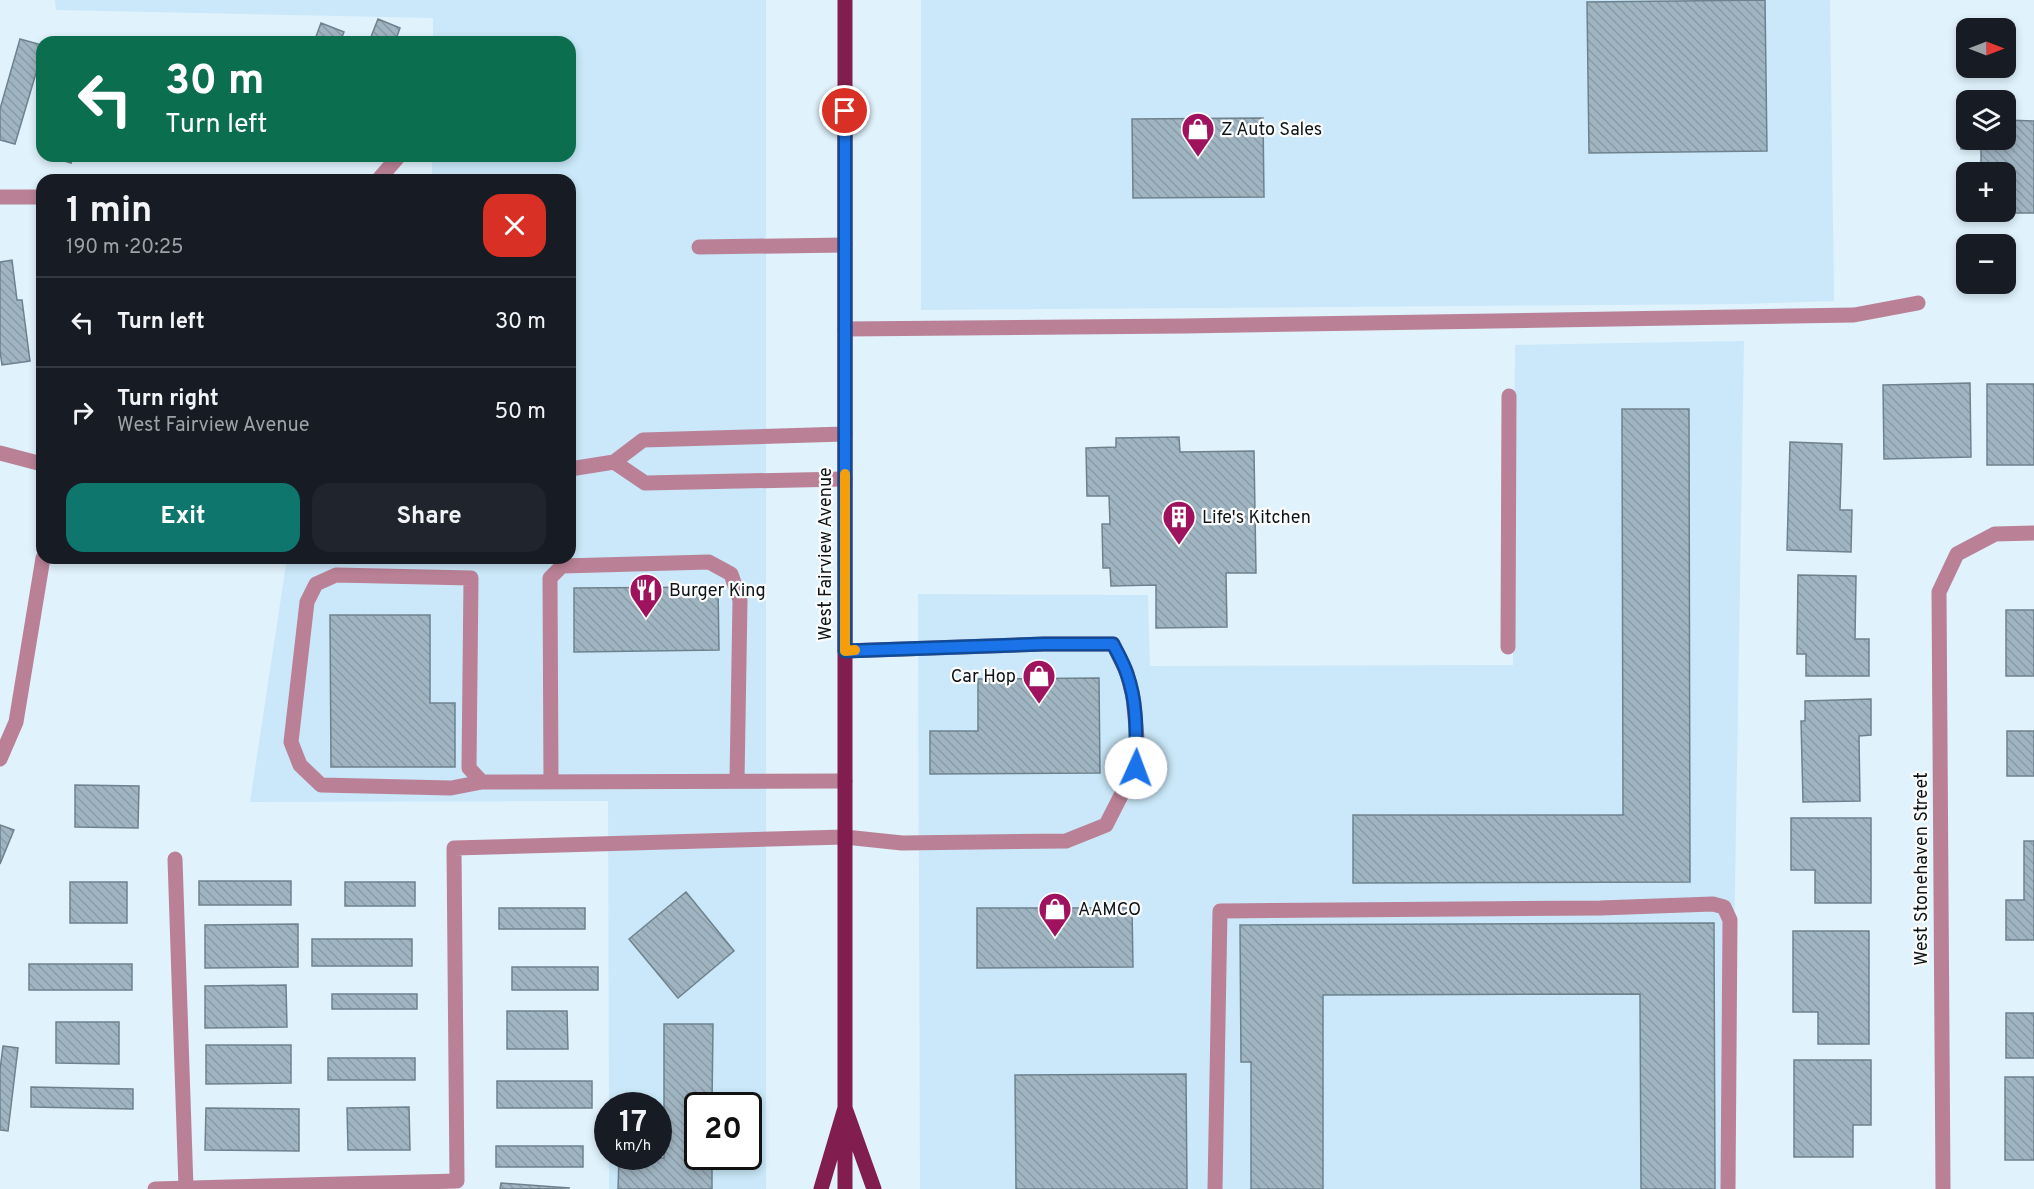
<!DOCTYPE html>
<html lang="en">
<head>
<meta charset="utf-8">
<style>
  body { margin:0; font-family:Overpass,sans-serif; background:#20242c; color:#f1f3f6; height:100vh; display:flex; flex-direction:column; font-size:22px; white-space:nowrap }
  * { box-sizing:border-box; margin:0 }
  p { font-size:20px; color:#9ea1a6 }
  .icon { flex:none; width:33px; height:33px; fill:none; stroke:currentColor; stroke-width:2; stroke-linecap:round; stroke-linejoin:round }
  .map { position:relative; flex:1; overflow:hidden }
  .details { position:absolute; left:36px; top:174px; width:540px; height:390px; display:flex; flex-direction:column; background:#171b24; border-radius:18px; box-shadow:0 3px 9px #0003 }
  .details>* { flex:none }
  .top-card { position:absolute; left:36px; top:36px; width:540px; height:126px; border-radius:18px; box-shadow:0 3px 9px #0003; background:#0b6e4f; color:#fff; overflow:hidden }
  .needle { width:39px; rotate:90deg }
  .fabs { position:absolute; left:1956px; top:18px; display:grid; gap:12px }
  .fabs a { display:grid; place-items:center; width:60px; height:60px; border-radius:12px; background:#171b24; box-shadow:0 3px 9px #0003; font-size:30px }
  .speed { position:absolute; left:594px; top:1092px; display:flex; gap:12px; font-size:30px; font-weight:700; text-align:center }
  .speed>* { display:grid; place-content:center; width:78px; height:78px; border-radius:50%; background:#171b24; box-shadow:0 3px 9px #0003; line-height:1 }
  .speed small { font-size:15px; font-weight:400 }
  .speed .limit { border:3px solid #111; border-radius:9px; background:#fff; color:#111 }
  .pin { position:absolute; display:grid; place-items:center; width:51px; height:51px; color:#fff; margin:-26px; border:3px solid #fff; border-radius:50%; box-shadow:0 2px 6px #0007 }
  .me { position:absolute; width:66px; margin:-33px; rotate:2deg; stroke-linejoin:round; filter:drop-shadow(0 0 4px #0008) }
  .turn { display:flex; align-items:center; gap:21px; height:126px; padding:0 30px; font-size:27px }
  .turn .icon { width:78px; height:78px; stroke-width:2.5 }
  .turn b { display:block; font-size:42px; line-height:51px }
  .round { display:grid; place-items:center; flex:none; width:63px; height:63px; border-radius:18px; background:#20242c }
  .overview { display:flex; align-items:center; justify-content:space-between; height:102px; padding:0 30px }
  h1 { font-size:36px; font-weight:700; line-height:45px }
  .action { display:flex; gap:12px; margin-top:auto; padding:12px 30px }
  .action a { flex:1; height:69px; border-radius:18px; background:#0f766e; color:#fff; font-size:24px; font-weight:700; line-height:69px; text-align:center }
  .action a+a { background:#20242c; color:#f1f3f6 }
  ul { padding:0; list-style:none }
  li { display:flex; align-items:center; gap:18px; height:90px; padding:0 30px; border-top:2px solid #363941 }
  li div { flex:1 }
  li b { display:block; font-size:22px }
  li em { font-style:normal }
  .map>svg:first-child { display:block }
  .built { fill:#cae8f9; fill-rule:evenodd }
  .building { fill:url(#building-back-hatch); stroke:#6e828e; stroke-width:1.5 }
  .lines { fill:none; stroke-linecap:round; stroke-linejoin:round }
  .minor { stroke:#ba8196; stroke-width:15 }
  .major { stroke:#821d4f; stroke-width:15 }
  .route-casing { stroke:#114b97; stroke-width:15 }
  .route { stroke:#1a73e8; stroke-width:10 }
  .slow { stroke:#f59e0b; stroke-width:10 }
  .labels { text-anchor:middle; stroke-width:4.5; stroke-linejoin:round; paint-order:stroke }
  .poi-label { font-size:18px; fill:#0c1418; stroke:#fcfcfc; text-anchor:start }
  .street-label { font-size:18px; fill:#0c1418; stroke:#fcfcfc }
</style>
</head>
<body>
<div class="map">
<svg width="2034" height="1189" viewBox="0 0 2034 1189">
  <defs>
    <pattern id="building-back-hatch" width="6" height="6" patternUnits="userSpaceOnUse" patternTransform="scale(1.5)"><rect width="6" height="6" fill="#a0b5c2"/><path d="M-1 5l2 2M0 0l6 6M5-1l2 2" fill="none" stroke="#899ba6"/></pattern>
  </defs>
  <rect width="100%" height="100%" fill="#e0f2fc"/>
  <!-- built -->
  <path class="built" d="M55,0H766V1189H609V1157L658,1156V1106L609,1105L608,801L250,802L287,558H570V180H432V156H570V42H433V18L56,10ZM698,1106H748V1156H698Z
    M921,0H1830L1834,301L1743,304L921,310Z
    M1744,341L1730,1189H920L918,594L1148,595L1150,666L1513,665L1515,345Z"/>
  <!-- building -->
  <path class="building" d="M1765,0L1767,151L1589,153L1587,2Z
    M378,19L400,28L395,42H369Z
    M321,23L344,32L340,42H314Z
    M20,39L42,45V53L15,144L0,140V109Z
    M1263,118L1264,197L1133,198L1132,119Z
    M1961,120H1966V140H2006V120L2034,121V213H1980L2006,212V172H1981V149H1961Z
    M48,156H73L71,163Z
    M12,260L17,300H22L30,361L2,365L0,351V262Z
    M37,260H42V298Z
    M1970,383L1971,457L1884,459L1883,385Z
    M1987,384H2034V465H1987Z
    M1622,409H1689L1690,882L1353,883V815H1623Z
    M1179,437L1180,452L1254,451L1256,573H1226L1227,627L1156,628V585L1111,586L1110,568H1103L1102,524H1110L1109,496H1087L1086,448L1116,447V438Z
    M1790,442L1842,444L1840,510H1852L1851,552L1787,550Z
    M1798,575L1856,576L1855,639H1869V676H1806V654H1797Z
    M718,587L719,650L574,652V588Z
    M2006,610H2034V676H2006Z
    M330,615H430V703H455V767H331Z
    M1099,678L1100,773L930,774V731H978V679Z
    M1871,699V735L1859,736L1860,801L1803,802L1801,721H1805V701Z
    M2007,731H2034V776H2007Z
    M75,785L139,786L138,828L75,827Z
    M1791,818H1871V903H1815V870H1791Z
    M0,825L14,830L0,864Z
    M2024,841H2034V940H2006V900H2024Z
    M199,881H291V905H199Z
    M70,882H127V923H70Z
    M345,882H415V906H345Z
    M686,892L734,951L678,998L629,939Z
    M499,908H585V929H499Z
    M977,908H1132L1133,967L977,968Z
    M1714,923L1715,1189H1641L1640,994L1323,995V1189H1251V1062H1241L1240,925Z
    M298,924V967L205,968V925Z
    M1793,931H1869V1044H1818V1012H1793Z
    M312,939H412V966H312Z
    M29,964H132V990H29Z
    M512,967H598V990H512Z
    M286,985L287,1027L205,1028V986Z
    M332,994H417V1009H332Z
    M507,1011H567L568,1049H507Z
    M2006,1013H2034V1058H2006Z
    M56,1022H119V1064L56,1063Z
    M664,1024H713L712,1106H698V1156H712V1189H618L619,1158H664Z
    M206,1045H291V1083L206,1084Z
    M3,1046L18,1048L8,1131L0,1130V1070Z
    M328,1058H415V1080H328Z
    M1794,1060H1871V1125H1853V1157H1794Z
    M1186,1074L1187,1189H1016L1015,1075Z
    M2005,1077H2034V1160H2005Z
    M497,1081H592V1108H497Z
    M31,1087L133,1089V1109L31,1107Z
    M409,1107L410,1150H348L347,1108Z
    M206,1108L299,1109V1151L205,1150Z
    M496,1146H583V1167H496Z
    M501,1183L570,1188L500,1189Z"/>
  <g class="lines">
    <!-- minor -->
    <path class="minor" d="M378,180L399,156
      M0,197H42
      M699,247L845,245
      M845,329L1184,326L1854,315L1918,303
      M0,453L42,464
      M614,462L645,483L845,479
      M570,469L614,462L643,440L845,434
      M1508,647L1509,396
      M0,759L16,722L43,558
      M482,782L451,788L321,785L300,765L291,742L307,602L316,584L336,575L471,578L469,768L482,782L845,781
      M551,782L550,578L562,566L709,562L731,574L740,600L737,781
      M175,859L186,1188
      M155,1189L457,1181L454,848L845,837L902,843L1066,841L1106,825L1135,768L1137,737L1133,697L1127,673L1113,644H1044L845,651
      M1215,1189L1220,911L1600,908L1713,904L1724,907L1730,920L1728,1189
      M1943,1189L1939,592L1957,554L1995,534L2034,533"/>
    <!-- major -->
    <path class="major" d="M845,1108L874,1189
      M845,1126V1189
      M821,1189L845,1108V0"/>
  </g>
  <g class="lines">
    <!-- route casing -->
    <g class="route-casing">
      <path id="route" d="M845,111V651L1044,644H1113C1118,654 1124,664 1127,674C1138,704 1136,737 1136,768"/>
    </g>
    <!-- route -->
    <use href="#route" class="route"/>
    <!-- slow -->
    <path class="slow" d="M845,474V651L855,650"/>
  </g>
  <!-- icons -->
  <defs>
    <g id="shop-pin" transform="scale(1.725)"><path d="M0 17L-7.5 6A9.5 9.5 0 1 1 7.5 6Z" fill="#9f125e" stroke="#fcfcfc"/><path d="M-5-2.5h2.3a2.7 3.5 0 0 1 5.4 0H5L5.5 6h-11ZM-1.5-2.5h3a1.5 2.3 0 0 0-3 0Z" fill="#fff"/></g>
    <g id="building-pin" transform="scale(1.725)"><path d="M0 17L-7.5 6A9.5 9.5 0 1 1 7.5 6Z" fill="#9f125e" stroke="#fcfcfc"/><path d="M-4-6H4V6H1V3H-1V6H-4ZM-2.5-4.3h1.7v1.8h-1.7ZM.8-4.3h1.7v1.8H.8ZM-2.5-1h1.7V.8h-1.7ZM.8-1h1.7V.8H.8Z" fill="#fff"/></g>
    <g id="restaurant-pin" transform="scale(1.725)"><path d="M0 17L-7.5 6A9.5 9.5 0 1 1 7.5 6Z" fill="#9f125e" stroke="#fcfcfc"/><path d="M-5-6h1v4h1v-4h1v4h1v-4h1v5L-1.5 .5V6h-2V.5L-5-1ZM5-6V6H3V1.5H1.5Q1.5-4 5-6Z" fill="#fff"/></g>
  </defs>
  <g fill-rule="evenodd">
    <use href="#shop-pin" x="1198" y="129"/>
    <use href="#building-pin" x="1179" y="517"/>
    <use href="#restaurant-pin" x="646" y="590"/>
    <use href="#shop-pin" x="1039" y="676"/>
    <use href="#shop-pin" x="1055" y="909"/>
  </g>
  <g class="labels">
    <!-- poi labels -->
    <g class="poi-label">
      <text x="1221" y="135">Z Auto Sales</text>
      <text x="1202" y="523">Life's Kitchen</text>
      <text x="669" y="596">Burger King</text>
      <text x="1016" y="682" text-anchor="end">Car Hop</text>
      <text x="1078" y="915">AAMCO</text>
    </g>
    <!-- street labels -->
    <g class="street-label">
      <text transform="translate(825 554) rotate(-90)" y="6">West Fairview Avenue</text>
      <text transform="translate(1921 869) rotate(-90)" y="6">West Stonehaven Street</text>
    </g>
  </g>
</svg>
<div class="fabs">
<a><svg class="needle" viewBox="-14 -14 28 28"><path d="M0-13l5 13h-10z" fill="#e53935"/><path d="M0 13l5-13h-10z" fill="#9ea1a6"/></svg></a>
<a><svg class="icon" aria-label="layers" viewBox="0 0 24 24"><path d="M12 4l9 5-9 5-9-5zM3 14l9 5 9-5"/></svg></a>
<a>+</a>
<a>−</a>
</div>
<div class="speed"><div>17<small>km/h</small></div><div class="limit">20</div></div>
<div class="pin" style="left:845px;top:111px;background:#d93025"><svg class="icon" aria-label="arrive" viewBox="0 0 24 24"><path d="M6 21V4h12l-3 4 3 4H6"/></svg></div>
<svg class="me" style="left:1136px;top:768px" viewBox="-20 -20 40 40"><circle r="19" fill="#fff"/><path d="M0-13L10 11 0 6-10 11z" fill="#1a73e8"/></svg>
<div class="top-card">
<div class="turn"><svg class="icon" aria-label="left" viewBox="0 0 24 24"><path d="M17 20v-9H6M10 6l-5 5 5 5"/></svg><div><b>30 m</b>Turn left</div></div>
</div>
<section class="details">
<div class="overview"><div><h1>1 min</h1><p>190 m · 20:25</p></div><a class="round" style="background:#d93025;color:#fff"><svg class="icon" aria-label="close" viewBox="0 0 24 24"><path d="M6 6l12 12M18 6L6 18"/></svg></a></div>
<ul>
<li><svg class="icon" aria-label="left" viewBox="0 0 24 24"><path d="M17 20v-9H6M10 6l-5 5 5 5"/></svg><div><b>Turn left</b></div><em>30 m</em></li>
<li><svg class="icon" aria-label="right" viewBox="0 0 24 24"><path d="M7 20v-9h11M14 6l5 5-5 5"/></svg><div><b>Turn right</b><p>West Fairview Avenue</p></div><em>50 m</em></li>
</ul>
<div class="action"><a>Exit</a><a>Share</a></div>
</section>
</div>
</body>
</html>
